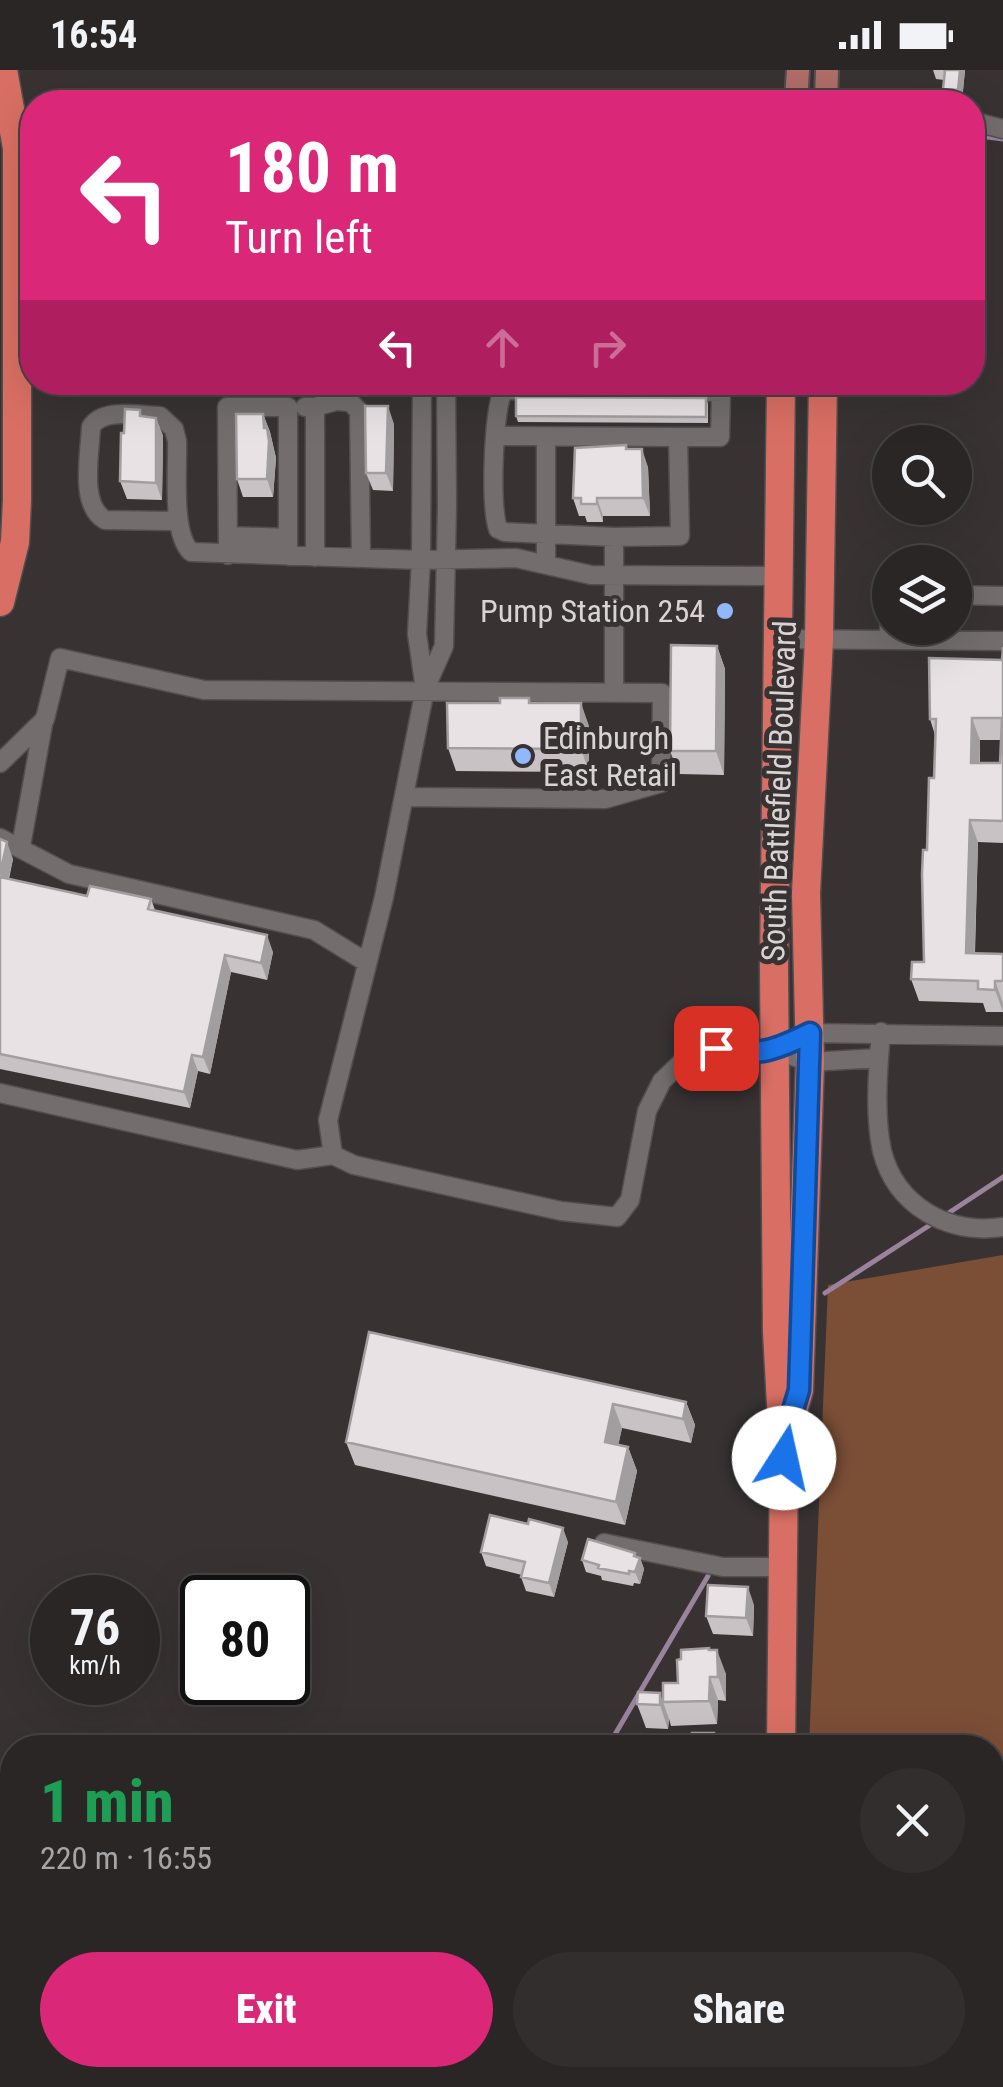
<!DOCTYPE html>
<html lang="en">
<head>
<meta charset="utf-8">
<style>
  body { margin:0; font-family:"Roboto Condensed",sans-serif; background:#322e2e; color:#f1f3f6; height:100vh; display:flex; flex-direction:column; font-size:38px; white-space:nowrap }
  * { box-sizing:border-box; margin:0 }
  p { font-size:32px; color:#a5a5a7 }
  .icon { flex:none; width:55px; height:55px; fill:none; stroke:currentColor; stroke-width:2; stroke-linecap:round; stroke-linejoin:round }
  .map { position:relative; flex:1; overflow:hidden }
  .panel { position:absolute; left:0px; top:1665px; width:1005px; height:352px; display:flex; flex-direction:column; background:#2a2626; border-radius:40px 40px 0 0; box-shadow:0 10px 40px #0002,0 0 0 2px #464343 }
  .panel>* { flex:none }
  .banner { position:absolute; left:20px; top:20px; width:965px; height:305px; border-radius:40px; box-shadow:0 10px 40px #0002,0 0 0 2px #464343; background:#db2777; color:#fff; overflow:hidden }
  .tools { position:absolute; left:872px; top:355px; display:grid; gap:20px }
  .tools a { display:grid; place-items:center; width:100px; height:100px; border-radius:50%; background:#2a2626; box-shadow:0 10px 40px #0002,0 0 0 2px #464343; font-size:50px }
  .speed { position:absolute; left:30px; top:1505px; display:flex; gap:20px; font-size:50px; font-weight:700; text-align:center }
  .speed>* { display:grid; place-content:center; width:130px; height:130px; border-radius:50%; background:#2a2626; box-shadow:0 10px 40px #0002,0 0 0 2px #464343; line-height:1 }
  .speed small { font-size:25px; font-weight:400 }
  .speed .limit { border:5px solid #111; border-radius:15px; background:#fff; color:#111 }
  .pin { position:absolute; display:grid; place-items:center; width:85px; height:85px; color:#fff; margin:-42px; border-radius:20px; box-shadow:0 5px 15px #0006 }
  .me { position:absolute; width:110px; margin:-55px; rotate:10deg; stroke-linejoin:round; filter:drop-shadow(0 0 8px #0008) }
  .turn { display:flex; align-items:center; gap:35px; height:210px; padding:0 40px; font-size:45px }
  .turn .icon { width:130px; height:130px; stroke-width:2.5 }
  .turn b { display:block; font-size:70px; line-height:85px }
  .lanes { display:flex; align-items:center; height:95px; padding:0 40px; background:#0003; justify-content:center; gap:50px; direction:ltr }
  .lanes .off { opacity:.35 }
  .round { display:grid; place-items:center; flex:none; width:105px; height:105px; border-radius:52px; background:#322e2e }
  .overview { display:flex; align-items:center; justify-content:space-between; height:170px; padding:0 40px }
  h1 { font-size:60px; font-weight:800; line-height:75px; color:#1e9e55 }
  .action { display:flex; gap:20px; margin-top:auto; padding:20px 40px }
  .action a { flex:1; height:115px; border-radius:60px; background:#db2777; color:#fff; font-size:40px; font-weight:800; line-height:115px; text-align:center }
  .action a+a { background:#322e2e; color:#f1f3f6 }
  .status { display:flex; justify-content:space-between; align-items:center; height:70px; padding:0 50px; background:#2a2626; direction:ltr }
  .status svg { height:28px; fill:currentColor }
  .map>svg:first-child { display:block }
  .forest { fill:#7b4e36 }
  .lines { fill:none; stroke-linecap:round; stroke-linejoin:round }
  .stream { stroke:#9c839d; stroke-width:5 }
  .minor-casing { stroke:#534e4f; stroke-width:21 }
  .major-casing { stroke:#534e4f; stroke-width:26 }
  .highway-casing { stroke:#534e4f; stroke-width:31 }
  .minor { stroke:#736d6e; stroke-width:18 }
  .major { stroke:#b06e68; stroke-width:22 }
  .highway { stroke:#d96f64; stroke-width:28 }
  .wall { fill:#c8c2c5; fill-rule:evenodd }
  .shaded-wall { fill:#a29ea0 }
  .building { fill:#e8e2e5; stroke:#a29ea0; stroke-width:2.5; fill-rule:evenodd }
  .route-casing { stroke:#114b97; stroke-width:25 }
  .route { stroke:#1a73e8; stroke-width:18 }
  .poi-dot { fill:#91b8fd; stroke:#383233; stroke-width:4 }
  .labels { text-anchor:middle; stroke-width:10; stroke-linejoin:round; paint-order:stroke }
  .poi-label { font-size:32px; fill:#d8d4d5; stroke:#383233; text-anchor:end }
  .street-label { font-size:32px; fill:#d8d4d5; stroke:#383233 }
</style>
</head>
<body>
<div class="status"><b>16:54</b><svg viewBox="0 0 49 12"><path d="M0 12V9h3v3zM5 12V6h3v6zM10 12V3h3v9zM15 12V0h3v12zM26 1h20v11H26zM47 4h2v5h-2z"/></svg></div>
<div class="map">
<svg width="1003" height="2017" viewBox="0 0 1003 2017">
  <rect width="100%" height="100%" fill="#383233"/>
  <!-- forest -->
  <path class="forest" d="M1003,1185V2017H803V2005H992V1678L809,1677L828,1215Z
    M425,2005H538L506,2017H418Z"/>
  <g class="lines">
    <!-- stream -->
    <path class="stream" d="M972,65L1003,69
      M947,1144L1003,1107
      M825,1223L930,1155
      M607,1678L708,1506
      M407,2017L414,2005"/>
    <!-- minor casing -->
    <g class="minor-casing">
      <path id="minor" d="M972,51L1003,59
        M422,312L421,490L417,564L425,619
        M446,312L447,435L444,576L425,619L384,827L328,1050L333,1085L354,1095L561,1141L617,1147L630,1130L647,1041L662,1011L688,986L716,978L744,984L775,980L810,963L1003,966
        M305,337H315V487
        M315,337L336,331L350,332L359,341L361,486
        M495,366L678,367
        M546,367V495
        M178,446L169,451L105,450C79,435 90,384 91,357C103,337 139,346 160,346L174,359L177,371C178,399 171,463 191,482L421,490L516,488L591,505L778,506
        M228,466L288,468
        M228,485L227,337H288V486
        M955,525L1003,526
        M776,569L1003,571
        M889,569L890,528
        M614,622V467L680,466L678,367H720L721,322L503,320C493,346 490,433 498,459L505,462L614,467
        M0,693L45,649L60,588L204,620L662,623L661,713L605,729L404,727
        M0,768L69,804L314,860L366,892
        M21,776L44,649
        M881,962C878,999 874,1044 882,1081C896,1136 948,1165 1003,1157
        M775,980L810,992L879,988
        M0,1023L297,1090L333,1085
        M604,1473L723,1497H784"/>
    </g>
    <!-- major casing -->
    <g class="major-casing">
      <path id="major" d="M796,32L798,0
        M826,32L827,0"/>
    </g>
    <!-- highway casing -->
    <g class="highway-casing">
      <path id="highway" d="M0,532L15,472L17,430V78L3,0
        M792,1345L799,1320L810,992L806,823L819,570L823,312
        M781,1678L784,1388L777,1262L774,898L781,312
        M775,2017V2005"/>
    </g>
    <!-- minor -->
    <use href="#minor" class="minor"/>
    <!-- major -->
    <use href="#major" class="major"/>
    <!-- highway -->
    <use href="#highway" class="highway"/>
  </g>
  <!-- wall -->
  <path class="wall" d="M933,0H965L962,31L947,30L943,19L944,10L936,9Z
    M706,328L708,334V353L518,352L516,346Z
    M140,340L142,347L156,348L163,366L162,430L127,429L120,411L124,363Z
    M263,344L270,362L276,388L273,427H243L237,409Z
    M394,354L393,421L373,420L366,403Z
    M626,375L628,379L648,397L650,446H603V452H587L585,446H579L573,428Z
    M717,576L725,599L724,705L679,704L670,681Z
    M1003,577V773L978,772L975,883L1003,884V942H986L983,933L919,931L911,909L924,892L927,780L934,708L935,665L930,649L1002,590ZM980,670H1001L1000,693H980Z
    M529,628L531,633L589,656V702L456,701L448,678L500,633Z
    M0,769L13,789L9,809L87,826L151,829L155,840L273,882L267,910L231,902L210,1004L198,1001L190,1038L0,999Z
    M369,1262L686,1332L695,1355L691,1373L622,1358L618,1375L628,1377L637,1401L625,1455L355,1395L346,1372Z
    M568,1472L554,1527L526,1521L521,1507L522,1505L486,1496L481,1482Z
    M635,1483L637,1487L640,1488L644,1499L640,1514L634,1513L633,1516L602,1510L601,1506L586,1502L582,1490Z
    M754,1535L753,1566L713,1564L706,1546Z
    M709,1578L726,1604V1631L718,1630L717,1654L671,1656L669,1649L668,1659L646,1658L637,1634L663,1629L678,1613L681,1589Z"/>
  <!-- shaded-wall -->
  <path class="shaded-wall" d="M960,0H965L962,31L958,20Z
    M388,336L394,354L393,421L386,403Z
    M263,344L270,362L276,388L273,427L267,409Z
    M156,348L163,366L162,430L156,413Z
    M642,379L648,397L650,446L643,428Z
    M597,428L603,446V452L597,434Z
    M717,576L725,599L724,705L716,681Z
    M581,633L589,656V702L581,679Z
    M972,648L980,670L979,715L971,693Z
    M970,750L978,772L974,905L966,883Z
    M7,772L13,789L5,823L0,804Z
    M267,865L273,882L267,910L261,893Z
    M225,885L231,902L210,1004L203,987Z
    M995,911L1003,933V942L995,920Z
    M192,985L198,1001L190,1038L184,1022Z
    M686,1332L695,1355L691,1373L683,1349Z
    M613,1334L622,1358L614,1396L605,1372Z
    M628,1377L637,1401L625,1455L616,1432Z
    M563,1458L568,1472L554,1527L549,1513Z
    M635,1483L638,1491L640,1488L644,1499L640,1514L635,1502Z
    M748,1517L754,1535L753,1566L746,1548Z
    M709,1578L718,1600L717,1580L726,1604V1631Z
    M710,1607L718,1630L717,1654L709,1631Z
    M660,1623L669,1649L668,1659L660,1635Z"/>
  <!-- building -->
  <path class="building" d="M943,0H960L958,20L943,19L945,0Z
    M516,327L706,328V347L516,346Z
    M365,336H388L386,403H366Z
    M125,339L140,340V346L156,348V413L120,411L121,363H124Z
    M236,344H263L264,358H267L269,371L267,409H237Z
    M626,375V379H642L643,428H597V434H581V428H573L575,378Z
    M671,575L717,576L716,681H670Z
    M1003,577V751L970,750L966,883L1003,884V911H995V920L978,919V911L911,909L912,892H924L922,804L923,780H927L929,708H934L936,649H930L929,588L1002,590ZM972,648H1002L1000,693H971Z
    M500,628H529V633H581V679L448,678L447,633H500Z
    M0,769L7,772L0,804Z
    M0,807L87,826L90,816L151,829L148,839L267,865L261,893L225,885L203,987L192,985L184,1022L0,984Z
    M369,1262L686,1332L683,1349L613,1334L605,1372L628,1377L616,1432L346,1372Z
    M490,1445L528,1454L529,1449L563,1458L549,1513L521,1507L525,1492L481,1482Z
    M588,1469L635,1483L634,1486L640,1488L635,1502L629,1501V1504L598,1498L599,1495L582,1490Z
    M708,1515L748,1517L746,1548L706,1546Z
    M709,1578V1580H717L718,1607H710L709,1631L663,1632V1613H678L677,1590L681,1589V1580Z
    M638,1622L660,1623V1635L637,1634Z
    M692,1663H714V1678H692Z"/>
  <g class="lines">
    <!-- route casing -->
    <g class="route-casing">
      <path id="route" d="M716,978C757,987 774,981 810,963L799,1320L784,1370V1388"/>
    </g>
    <!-- route -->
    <use href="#route" class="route"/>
  </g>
  <!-- markers -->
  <g class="poi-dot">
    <circle cx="725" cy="541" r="10"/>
    <circle cx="523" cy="686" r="10"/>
  </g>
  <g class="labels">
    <!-- poi labels -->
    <g class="poi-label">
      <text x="705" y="552">Pump Station 254</text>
      <text x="543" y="679" text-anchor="start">Edinburgh<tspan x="543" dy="37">East Retail</tspan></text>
    </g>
    <!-- street labels -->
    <g class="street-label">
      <text transform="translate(779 721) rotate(-88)" y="11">South Battlefield Boulevard</text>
    </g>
  </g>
</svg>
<div class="tools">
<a><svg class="icon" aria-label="search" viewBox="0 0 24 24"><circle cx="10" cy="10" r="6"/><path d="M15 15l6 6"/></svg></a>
<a><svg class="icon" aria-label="layers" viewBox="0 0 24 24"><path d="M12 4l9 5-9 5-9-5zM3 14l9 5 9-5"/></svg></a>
</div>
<div class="speed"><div>76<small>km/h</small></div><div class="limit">80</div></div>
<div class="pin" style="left:716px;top:978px;background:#d93025"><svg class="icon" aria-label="arrive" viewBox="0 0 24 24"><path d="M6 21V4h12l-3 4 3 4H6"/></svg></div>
<svg class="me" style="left:784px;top:1388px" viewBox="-20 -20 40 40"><circle r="19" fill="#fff"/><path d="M0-13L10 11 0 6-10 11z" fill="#1a73e8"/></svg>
<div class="banner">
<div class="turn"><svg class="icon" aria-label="left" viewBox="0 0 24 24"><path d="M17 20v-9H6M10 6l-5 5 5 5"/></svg><div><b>180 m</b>Turn left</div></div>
<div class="lanes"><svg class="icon" aria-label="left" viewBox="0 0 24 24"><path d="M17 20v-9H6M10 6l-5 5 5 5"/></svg><svg class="icon off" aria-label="ahead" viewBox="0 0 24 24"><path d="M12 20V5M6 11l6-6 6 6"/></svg><svg class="icon off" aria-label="right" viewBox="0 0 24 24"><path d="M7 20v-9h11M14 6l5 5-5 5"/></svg></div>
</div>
<section class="panel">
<div class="overview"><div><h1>1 min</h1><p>220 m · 16:55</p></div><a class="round"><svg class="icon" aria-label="close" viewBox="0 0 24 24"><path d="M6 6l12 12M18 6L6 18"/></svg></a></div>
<div class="action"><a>Exit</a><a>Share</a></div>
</section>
</div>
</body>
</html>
